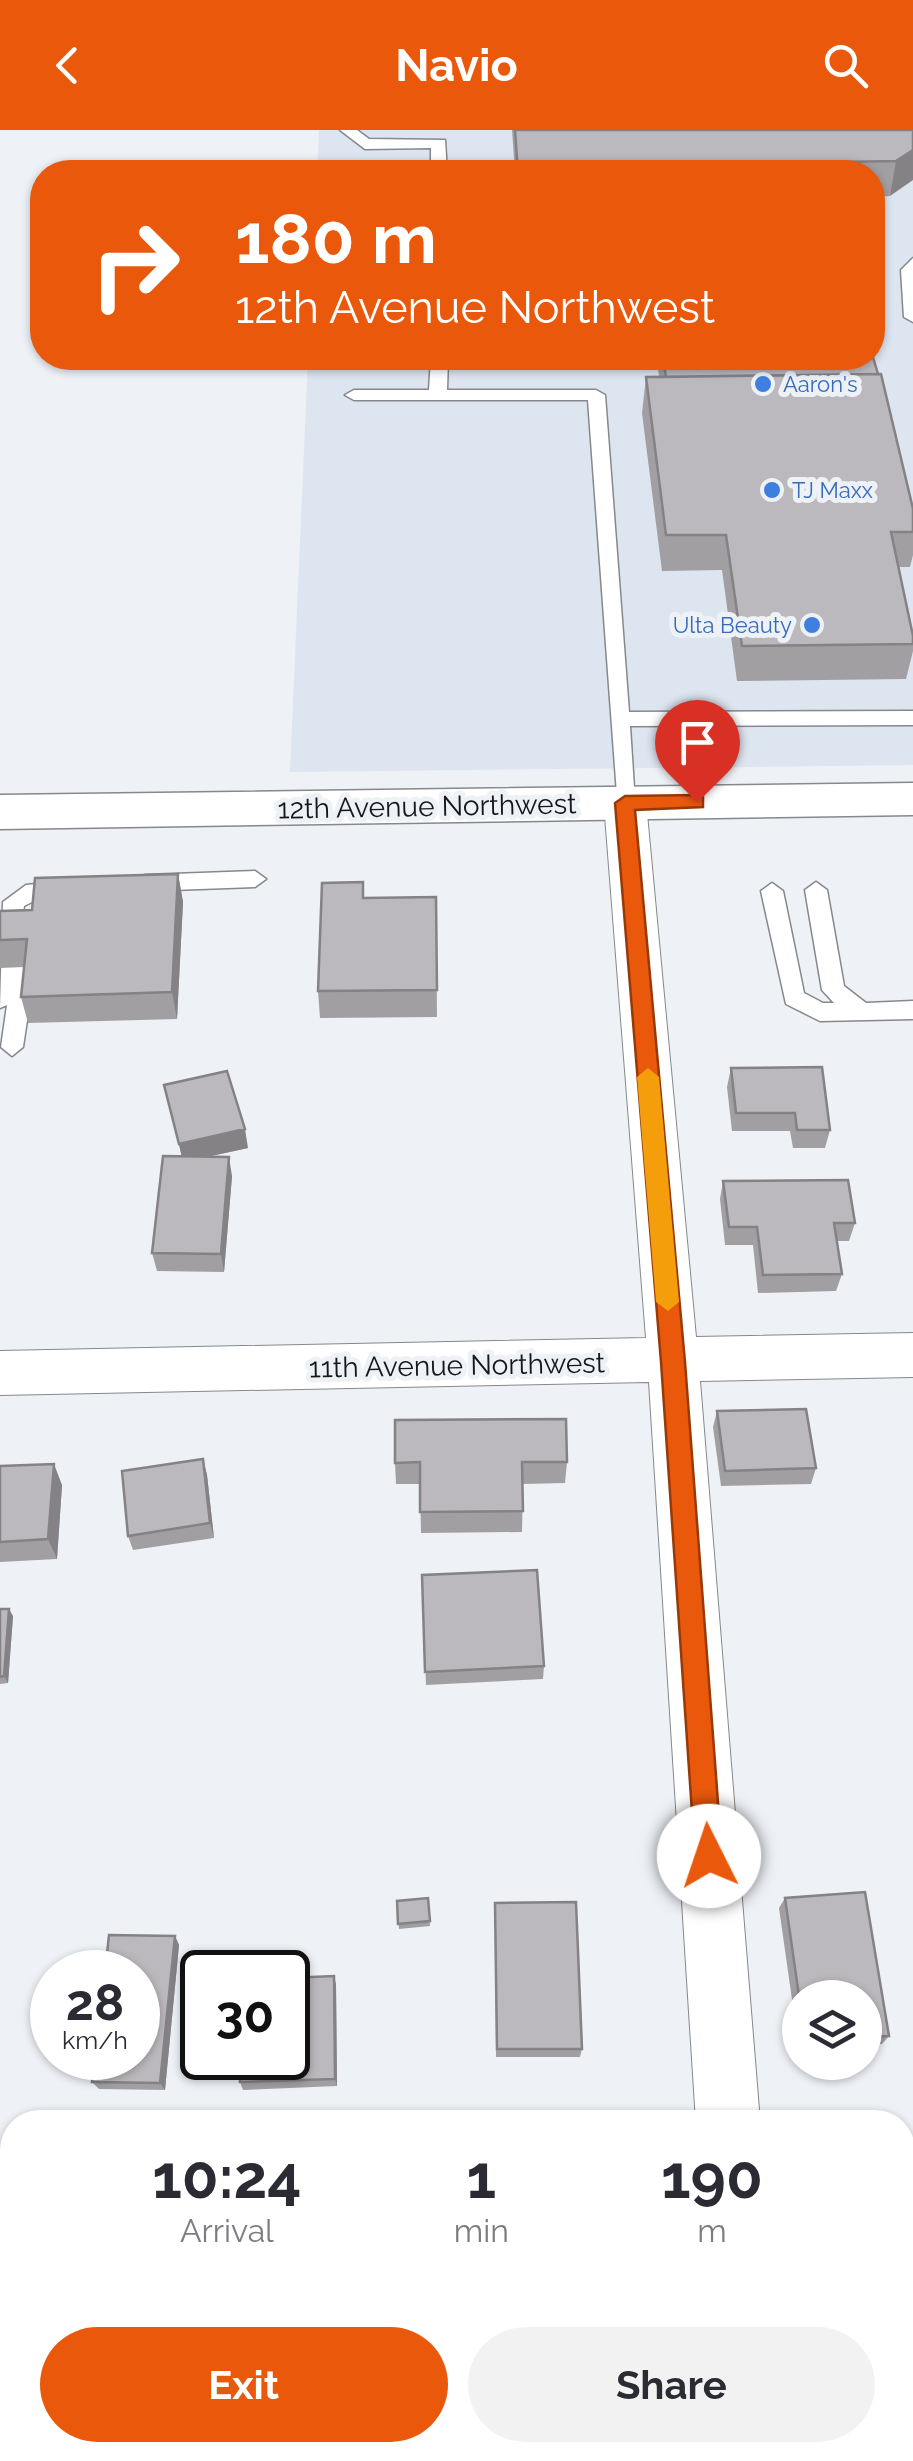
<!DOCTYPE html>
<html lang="en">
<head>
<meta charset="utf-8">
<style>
  body { margin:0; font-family:Raleway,sans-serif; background:#f2f2f3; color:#2b2b33; height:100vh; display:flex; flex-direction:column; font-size:38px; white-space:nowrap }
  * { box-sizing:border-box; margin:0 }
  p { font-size:32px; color:#7c7c81 }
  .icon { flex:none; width:55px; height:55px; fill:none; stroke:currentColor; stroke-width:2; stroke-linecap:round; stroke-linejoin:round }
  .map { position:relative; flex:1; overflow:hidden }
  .sheet { position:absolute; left:0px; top:1980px; width:915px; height:352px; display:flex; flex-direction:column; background:#fff; border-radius:40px 40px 0 0; box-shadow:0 2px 8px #0004 }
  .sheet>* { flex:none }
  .hud { position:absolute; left:30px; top:30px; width:855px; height:210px; border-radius:40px; box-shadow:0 2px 8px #0004; background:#ea580c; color:#fff; overflow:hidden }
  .fabs { position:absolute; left:782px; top:1850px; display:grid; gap:20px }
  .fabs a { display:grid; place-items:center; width:100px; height:100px; border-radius:50%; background:#fff; box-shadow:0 2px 8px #0004; font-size:50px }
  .speed { position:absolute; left:30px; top:1820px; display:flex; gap:20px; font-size:50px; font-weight:700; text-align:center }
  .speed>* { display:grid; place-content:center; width:130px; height:130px; border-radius:50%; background:#fff; box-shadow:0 2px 8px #0004; line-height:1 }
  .speed small { font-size:25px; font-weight:400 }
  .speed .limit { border:5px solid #111; border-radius:15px; background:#fff; color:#111 }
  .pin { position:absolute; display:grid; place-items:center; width:85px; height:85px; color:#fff; margin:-102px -42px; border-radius:50% 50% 50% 0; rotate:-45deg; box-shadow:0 0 10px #0007 }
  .pin .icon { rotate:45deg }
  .me { position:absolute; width:110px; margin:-55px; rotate:356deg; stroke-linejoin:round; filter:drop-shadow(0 0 8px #0008) }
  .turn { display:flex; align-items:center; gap:35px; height:210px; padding:0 40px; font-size:45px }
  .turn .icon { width:130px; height:130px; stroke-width:2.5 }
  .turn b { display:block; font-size:70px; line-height:85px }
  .eta { display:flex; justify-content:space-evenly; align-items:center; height:170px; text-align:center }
  .eta b { font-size:60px; font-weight:700; line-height:70px }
  .button { display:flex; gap:20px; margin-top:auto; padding:20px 40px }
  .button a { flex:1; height:115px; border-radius:60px; background:#ea580c; color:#fff; font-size:40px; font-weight:700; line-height:115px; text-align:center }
  .button a+a { background:#f2f2f3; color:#2b2b33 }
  header { display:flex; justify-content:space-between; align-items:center; height:130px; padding:0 40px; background:#ea580c; color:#fff; font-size:45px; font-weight:700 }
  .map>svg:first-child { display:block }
  .built { fill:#dde5f0 }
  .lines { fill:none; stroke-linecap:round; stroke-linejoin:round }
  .lane-casing { stroke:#85888c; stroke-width:3 }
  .street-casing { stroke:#85888c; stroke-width:2 }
  .secondary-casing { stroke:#85888c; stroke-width:3 }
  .lane { fill:#fff; fill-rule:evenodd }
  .street { fill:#fff; fill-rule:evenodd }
  .secondary { fill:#fff; fill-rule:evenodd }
  .wall { fill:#a29fa3 }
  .shaded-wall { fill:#848285 }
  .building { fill:#bcb9be; stroke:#848285; stroke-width:2.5 }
  .route { fill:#ea580c; stroke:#983908; stroke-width:2.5 }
  .slow { fill:#f59e0b }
  .shop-dot { fill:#3f7fe0; stroke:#eef1f6; stroke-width:4 }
  .labels { text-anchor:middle; stroke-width:10; stroke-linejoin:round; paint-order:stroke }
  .far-shop-label { font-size:22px; fill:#366cbe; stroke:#eef1f6; text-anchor:start }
  .street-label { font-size:28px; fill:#171819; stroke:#eef1f6 }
</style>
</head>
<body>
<header><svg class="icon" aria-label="back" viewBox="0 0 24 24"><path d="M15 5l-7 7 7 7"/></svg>Navio<svg class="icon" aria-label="search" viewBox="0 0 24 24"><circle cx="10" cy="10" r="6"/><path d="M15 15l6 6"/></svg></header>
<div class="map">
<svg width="913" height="2331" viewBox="0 0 913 2331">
  <rect width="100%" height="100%" fill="#eef1f6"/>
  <!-- built -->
  <path class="built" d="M319,0H913V635L290,642L308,228H872V42H317Z"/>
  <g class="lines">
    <!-- lane casing -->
    <g class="lane-casing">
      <path id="lane" d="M340,0H357L369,9L445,10L447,42H431V18L365,19Z
        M913,128V192L904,187L901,140Z
        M431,228H448L447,260H596L605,265L629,582L913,581V595L630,596L635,673L632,678H618L588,270H354L345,265L354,260H429Z
        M255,741L266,749L255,757L145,761L134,753L145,745Z
        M56,752L64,754L67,760L64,766L38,769L24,776L21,797H37L40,803L23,917L12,926L1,917L7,875L0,878L3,772L26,755Z
        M816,752L827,760L844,856L866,873L913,871V889L820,891L786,874L761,761L772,753L783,761L804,863L823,873H834L822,860L805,760Z"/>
    </g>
    <!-- street casing -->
    <g class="street-casing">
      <path id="street" d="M625,658L640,662L646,673L696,1207L913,1203V1247L700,1251L760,1992H696L649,1252L0,1265V1221L646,1208L604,673L610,662Z
        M902,2047H913V2111H902Z
        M0,2061H12V2126L0,2127Z
        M720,2320H788L790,2331H720Z"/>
    </g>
    <!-- secondary casing -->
    <g class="secondary-casing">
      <path id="secondary" d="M913,653V685L0,699V665Z"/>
    </g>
    <!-- lane -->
    <use href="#lane" class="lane"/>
    <!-- street -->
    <use href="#street" class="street"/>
    <!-- secondary -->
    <use href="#secondary" class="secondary"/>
  </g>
  <!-- wall -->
  <path class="wall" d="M512,0H913L890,66L872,67V42H515Z
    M657,228H872L913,379V425L910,437H898L913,506V521L906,549L737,551L722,440L662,441L642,283L646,247H659Z
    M178,744L183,772L177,889L28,893L21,867L24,837L0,838V781L32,780Z
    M363,752L364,768L436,767L437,887L320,888L318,861Z
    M731,938L830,1000L825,1018H793L790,1001H732L727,957Z
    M164,955L248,1018L207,1027L232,1046L224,1142L157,1141L152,1123L182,1027Z
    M723,1051L855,1093L849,1111H837L842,1144L836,1161L758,1163L753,1115H725L720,1069Z
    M717,1281L816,1338L811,1354L721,1356L713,1297Z
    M203,1329L207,1345L214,1408L133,1420L128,1406Z
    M567,1332L565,1353L523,1354L522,1402L421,1403L420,1354H396L395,1333Z
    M0,1336L62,1355L57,1429L0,1432Z
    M422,1445L544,1536L543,1549L426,1555Z
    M0,1479L13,1486L8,1553L0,1554Z
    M865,1762L889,1906L882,1914L865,1915V1868H800L799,1919L779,1778L785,1768Z
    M428,1768L430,1796L399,1799L397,1771Z
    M495,1773L582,1919L580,1927H496Z
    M175,1806L179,1815L165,1960L99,1959L92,1952Z
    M334,1846L336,1855L337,1956L243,1960L240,1952Z
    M867,2320H902L913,2331H868Z"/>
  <!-- shaded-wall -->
  <path class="shaded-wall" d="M913,20V50L890,66L896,31Z
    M178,744L183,772L177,889L172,862Z
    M245,999L248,1018L183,1032L179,1014Z
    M229,1027L232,1046L224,1142L221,1124Z
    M203,1329L207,1345L214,1408L210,1393Z
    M54,1334L62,1355L57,1429L48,1409Z
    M9,1479L13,1486L8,1553L4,1546Z
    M175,1806L179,1815L165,1960L160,1953Z
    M334,1846L336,1855L337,1956L335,1949Z
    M14,2320H23L21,2331H13Z
    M160,2320H166L165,2331H159Z"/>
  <!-- building -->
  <path class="building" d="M515,0H913V20L896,31L837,32L840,42H518Z
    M872,224L878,244L666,247L663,228H872Z
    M881,244L913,379V402H891L913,506V514L742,516L726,405H666L646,247Z
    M178,744L172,862L21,867L27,809L0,810V781L32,780L35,748Z
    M363,752V768L436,767L437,860L318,861L322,753Z
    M822,937L830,1000H797L795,983H736L731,938Z
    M227,941L245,999L179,1014L164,955Z
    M163,1026L229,1027L221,1124L152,1123Z
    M848,1050L855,1093H834L842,1144L763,1145L757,1097H729L723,1051Z
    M806,1279L816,1338L725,1341L717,1281Z
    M566,1289L567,1332H522L523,1381L420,1382V1332L395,1333V1290Z
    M203,1329L210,1393L128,1406L122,1341Z
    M54,1334L48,1409L0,1412V1336Z
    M537,1440L544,1536L425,1542L422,1445Z
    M0,1479H9L4,1546L0,1547Z
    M865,1762L889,1906L865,1907V1868H800V1873L785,1768Z
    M428,1768L430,1791L398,1794L397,1771Z
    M576,1772L582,1919H497L495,1773Z
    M109,1805L175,1806L160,1953L92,1952L95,1928H138V1842H105Z
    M334,1846L335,1949L240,1952V1928H288V1848Z
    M902,2194H913V2331H877L875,2320H902Z
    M0,2205H12L13,2331H0Z
    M72,2320H160L159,2331H71Z
    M206,2320H327L326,2331H205Z
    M465,2320H582L583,2331H465Z"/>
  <!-- route -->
  <path class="route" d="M697,665L703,667V677L635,680L685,1232L722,1726L718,1736L709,1740L699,1736L695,1726L661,1232L615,673L625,666Z"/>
  <!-- slow -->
  <path class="slow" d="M648,938L659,947L679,1172L668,1181L656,1172L637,947Z"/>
  <!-- markers -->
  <g class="shop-dot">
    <circle cx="763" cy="254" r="10"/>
    <circle cx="772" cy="360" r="10"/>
    <circle cx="812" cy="495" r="10"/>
  </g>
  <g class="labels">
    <!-- far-shop labels -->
    <g class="far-shop-label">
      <text x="783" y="262">Aaron's</text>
      <text x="792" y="368">TJ Maxx</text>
      <text x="792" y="503" text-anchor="end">Ulta Beauty</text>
    </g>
    <!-- street labels -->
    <g class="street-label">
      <text transform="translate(427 676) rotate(-1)" y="10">12th Avenue Northwest</text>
      <text transform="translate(457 1235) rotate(-1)" y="10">11th Avenue Northwest</text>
    </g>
  </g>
</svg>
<div class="fabs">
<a><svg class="icon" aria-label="layers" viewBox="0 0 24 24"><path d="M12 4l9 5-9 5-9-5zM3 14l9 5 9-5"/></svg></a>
</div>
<div class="speed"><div>28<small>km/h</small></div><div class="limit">30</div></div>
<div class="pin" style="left:697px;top:672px;background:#d93025"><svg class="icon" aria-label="arrive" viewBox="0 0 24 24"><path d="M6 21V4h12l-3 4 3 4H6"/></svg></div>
<svg class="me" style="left:709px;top:1726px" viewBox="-20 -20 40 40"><circle r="19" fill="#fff"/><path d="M0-13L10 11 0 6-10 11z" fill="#ea580c"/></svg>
<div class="hud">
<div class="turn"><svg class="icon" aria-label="right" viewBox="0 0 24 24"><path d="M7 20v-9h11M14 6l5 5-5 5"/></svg><div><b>180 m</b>12th Avenue Northwest</div></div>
</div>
<section class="sheet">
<div class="eta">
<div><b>10:24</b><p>Arrival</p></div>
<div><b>1</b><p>min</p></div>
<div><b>190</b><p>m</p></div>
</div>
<div class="button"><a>Exit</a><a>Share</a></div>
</section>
</div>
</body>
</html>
